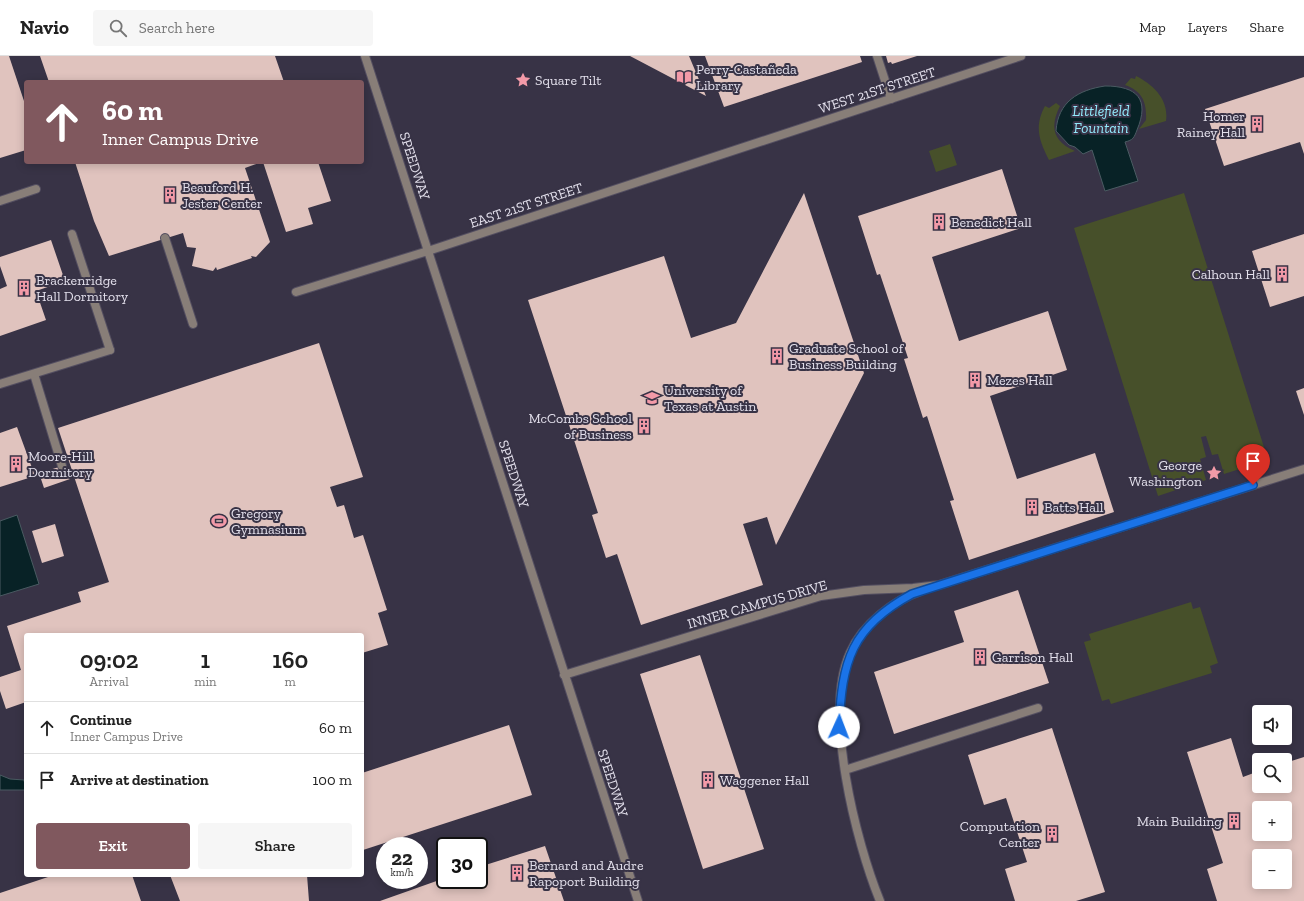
<!DOCTYPE html>
<html lang="en">
<head>
<meta charset="utf-8">
<style>
  body { margin:0; font-family:"Zilla Slab",serif; background:#f6f6f6; color:#222; height:100vh; display:flex; flex-direction:column; font-size:15px; white-space:nowrap }
  * { box-sizing:border-box; margin:0 }
  p { font-size:13px; color:#767676 }
  .icon { flex:none; width:22px; height:22px; fill:none; stroke:currentColor; stroke-width:2; stroke-linecap:round; stroke-linejoin:round }
  .map { position:relative; flex:1; overflow:hidden }
  .drawer { position:absolute; left:24px; top:577px; width:340px; height:244px; display:flex; flex-direction:column; background:#fff; border-radius:4px; box-shadow:0 2px 10px #0003 }
  .drawer>* { flex:none }
  .guide { position:absolute; left:24px; top:24px; width:340px; height:84px; border-radius:4px; box-shadow:0 2px 10px #0003; background:#80585e; color:#fff; overflow:hidden }
  .fabs { position:absolute; left:1252px; top:649px; display:grid; gap:8px }
  .fabs a { display:grid; place-items:center; width:40px; height:40px; border-radius:4px; background:#fff; box-shadow:0 2px 10px #0003; font-size:20px }
  .speed { position:absolute; left:376px; top:781px; display:flex; gap:8px; font-size:20px; font-weight:700; text-align:center }
  .speed>* { display:grid; place-content:center; width:52px; height:52px; border-radius:50%; background:#fff; box-shadow:0 2px 10px #0003; line-height:1 }
  .speed small { font-size:10px; font-weight:400 }
  .speed .limit { border:2px solid #111; border-radius:6px; background:#fff; color:#111 }
  .pin { position:absolute; display:grid; place-items:center; width:34px; height:34px; color:#fff; margin:-41px -17px; border-radius:50% 50% 50% 0; rotate:-45deg; box-shadow:0 0 4px #0007 }
  .pin .icon { rotate:45deg }
  .me { position:absolute; width:44px; margin:-22px; rotate:2deg; stroke-linejoin:round; filter:drop-shadow(0 0 3px #0008) }
  .turn { display:flex; align-items:center; gap:14px; height:84px; padding:0 12px; font-size:18px }
  .turn .icon { width:52px; height:52px; stroke-width:2.5 }
  .turn b { display:block; font-size:28px; line-height:34px }
  .eta { display:flex; justify-content:space-evenly; align-items:center; height:68px; text-align:center }
  .eta b { font-size:24px; font-weight:600; line-height:28px }
  .cta { display:flex; gap:8px; margin-top:auto; padding:8px 12px }
  .cta a { flex:1; height:46px; border-radius:4px; background:#80585e; color:#fff; font-size:16px; font-weight:600; line-height:46px; text-align:center }
  .cta a+a { background:#f6f6f6; color:#222 }
  ul { padding:0; list-style:none }
  li { display:flex; align-items:center; gap:12px; height:52px; padding:0 12px; border-top:1px solid #e0e0e0 }
  li div { flex:1 }
  li b { display:block; font-size:15px }
  li em { font-style:normal }
  header { display:flex; align-items:center; gap:24px; box-sizing:border-box; height:56px; padding:0 20px; background:#fff; border-bottom:1px solid #e0e0e0 }
  header strong { font-size:19px }
  nav { display:flex; gap:22px; margin-inline-start:auto; font-size:14px }
  .search { width:280px; height:36px; background:#f6f6f6; display:flex; align-items:center; gap:10px; box-sizing:border-box; padding:0 14px; border-radius:4px; color:#767676; font-size:15px }
  .map>svg:first-child { display:block }
  .green { fill:#47502a }
  .water { fill:#082226; stroke:#4a5b62 }
  .building { fill:#e0c3be; fill-rule:evenodd }
  .lines { fill:none; stroke-linecap:round; stroke-linejoin:round }
  .lane-casing { stroke:#544f61; stroke-width:10 }
  .street-casing { stroke:#544f61; stroke-width:10 }
  .lane { stroke:#887e78; stroke-width:8 }
  .street { stroke:#887e78; stroke-width:8 }
  .route-casing { stroke:#114b97; stroke-width:10 }
  .route { stroke:#1a73e8; stroke-width:7 }
  .labels { text-anchor:middle; stroke-width:4; stroke-linejoin:round; paint-order:stroke }
  .poi-label { font-size:14px; fill:#e4e1ed; stroke:#383346; text-anchor:start }
  .street-label { font-size:14px; fill:#e4e1ed; stroke:#383346 }
  .water-label { font-size:15px; font-style:italic; fill:#92eafc; stroke:#383346 }
</style>
</head>
<body>
<header>
<strong>Navio</strong>
<div class="search"><svg class="icon" aria-label="search" viewBox="0 0 24 24"><circle cx="10" cy="10" r="6"/><path d="M15 15l6 6"/></svg>Search here</div>
<nav><a>Map</a><a>Layers</a><a>Share</a></nav>
</header>
<div class="map">
<svg width="1304" height="845" viewBox="0 0 1304 845">
  <rect width="100%" height="100%" fill="#383346"/>
  <!-- green -->
  <path class="green" d="M1136,20C1154,29 1169,44 1166,65L1139,73L1146,64C1147,46 1142,35 1125,29L1131,22L1135,23Z
    M1056,47L1060,50C1050,70 1052,85 1075,95L1049,104C1039,85 1034,70 1045,50L1049,52Z
    M950,88L957,109L936,116L929,95Z
    M1184,137L1268,404L1224,418L1218,398L1212,399L1206,380L1201,381L1206,401L1200,403L1206,424L1158,440L1074,172Z
    M1191,546L1193,553L1200,551L1218,607L1210,610L1212,617L1111,648L1109,643L1102,645L1084,586L1091,584L1089,578Z"/>
  <!-- water -->
  <path class="water" d="M1105,30C1137,30 1150,43 1137,74C1134,82 1133,84 1125,86L1138,125L1105,135L1092,94L1083,98L1075,91L1069,89L1056,75C1058,46 1078,34 1105,30Z
    M17,459L39,528L0,540V465Z
    M0,719L10,723L24,724L26,734H0Z"/>
  <!-- building -->
  <path class="building" d="M0,0H9L26,51V94L0,102Z
    M40,0H275L284,26H49Z
    M630,0H689L706,40Z
    M705,0H860L862,6L724,51Z
    M886,0H917L892,8L891,6L888,7Z
    M1304,21V98L1300,86L1224,110L1205,53Z
    M75,106H262L245,112L270,186L256,201L251,200L252,202L217,214L216,211L213,215L192,210L196,192L187,191L183,177L109,200L94,165Z
    M263,106H318L331,145L308,152L313,168L286,176Z
    M1002,113L1021,172L932,201L959,285L1048,255L1067,314L990,340L1017,423L1095,397L1114,456L969,504L950,445L954,444L927,360L923,362L904,303L908,302L880,218L877,219L858,160Z
    M804,137L864,317L776,489L767,461L743,468L763,529L641,569L617,498L606,502L592,459L598,457L528,244L664,200L691,282L736,267Z
    M1304,178V240L1270,251L1252,195Z
    M51,184L65,225L36,235L46,264L0,280V233L7,230L0,210V201Z
    M319,287L363,421L330,431L337,451L344,449L354,482L363,479L387,554L378,557L388,589L362,597V579H26V646L6,653L0,635V621L21,614L7,570L81,546L78,536L109,526L58,372Z
    M1304,332V359L1296,335Z
    M17,371L35,420L0,431V377Z
    M66,409L70,423L44,432L39,417Z
    M55,468L64,500L42,507L32,475Z
    M1018,534L1049,627L894,678L874,616L964,586L954,555Z
    M700,599L764,793L703,813L640,618Z
    M509,669L532,739L363,794L362,717Z
    M1052,672L1105,836L1076,845H1015L1005,813L1027,806L1006,742L984,749L968,699Z
    M1231,682L1243,721L1259,715V730H1285V707L1304,701V845H1217L1207,813L1223,807L1187,696ZM1259,752H1285V778H1259ZM1259,800H1285V826H1259Z
    M545,790L564,845H380L445,822V824H479V811Z
    M54,819H132L141,845H0V837Z
    M170,819H307L309,845H180Z"/>
  <g class="lines">
    <!-- lane casing -->
    <g class="lane-casing">
      <path id="lane" d="M877,0L891,43
        M0,145L36,133
        M72,178L110,294
        M165,182L193,268
        M34,318L62,410
        M845,714L1038,652"/>
    </g>
    <!-- street casing -->
    <g class="street-casing">
      <path id="street" d="M365,0L638,845
        M296,236L428,195L1021,0
        M0,328L110,294
        M564,619L821,540L864,534L913,532L939,529L1304,413
        M880,845C856,786 823,657 850,597C862,569 894,544 921,535"/>
    </g>
    <!-- lane -->
    <use href="#lane" class="lane"/>
    <!-- street -->
    <use href="#street" class="street"/>
  </g>
  <g class="lines">
    <!-- route casing -->
    <g class="route-casing">
      <path id="route" d="M839,671C842,605 851,571 912,538L1253,429"/>
    </g>
    <!-- route -->
    <use href="#route" class="route"/>
  </g>
  <!-- icons -->
  <defs>
    <g id="library-bare" transform="scale(1.2)"><path d="M-6-4Q-3-5.5-.7-3.5V5Q-3 3-6 4ZM6-4Q3-5.5 .7-3.5V5Q3 3 6 4Z" fill="#f39aa8" stroke="#383346" stroke-width="2.5" paint-order="stroke"/></g>
    <g id="sight-bare" transform="scale(1.2)"><path d="M0-6L1.8-2.2L6-1.7L2.9 1.2L3.7 5.4L0 3.3L-3.7 5.4L-2.9 1.2L-6-1.7L-1.8-2.2Z" fill="#f39aa8" stroke="#383346" stroke-width="2.5" paint-order="stroke"/></g>
    <g id="building-bare" transform="scale(1.2)"><path d="M-4-6H4V6H1V3H-1V6H-4ZM-2.5-4.3h1.7v1.8h-1.7ZM.8-4.3h1.7v1.8H.8ZM-2.5-1h1.7V.8h-1.7ZM.8-1h1.7V.8H.8Z" fill="#f39aa8" stroke="#383346" stroke-width="2.5" paint-order="stroke"/></g>
    <g id="university-bare" transform="scale(1.2)"><path d="M0-5L7-2L0 1L-7-2ZM-4 1L0 2.5L4 1V4Q0 6-4 4Z" fill="#f39aa8" stroke="#383346" stroke-width="2.5" paint-order="stroke"/></g>
    <g id="stadium-bare" transform="scale(1.2)"><path d="M0-5a6.5 5 0 1 0 0 10a6.5 5 0 1 0 0-10ZM-3.5-1.8h7v3.6h-7Z" fill="#f39aa8" stroke="#383346" stroke-width="2.5" paint-order="stroke"/></g>
  </defs>
  <g fill-rule="evenodd">
    <use href="#library-bare" x="684" y="21"/>
    <use href="#sight-bare" x="523" y="24"/>
    <use href="#building-bare" x="1257" y="68"/>
    <use href="#building-bare" x="170" y="139"/>
    <use href="#building-bare" x="939" y="166"/>
    <use href="#building-bare" x="1282" y="218"/>
    <use href="#building-bare" x="24" y="232"/>
    <use href="#building-bare" x="777" y="300"/>
    <use href="#building-bare" x="975" y="324"/>
    <use href="#university-bare" x="652" y="342"/>
    <use href="#building-bare" x="644" y="370"/>
    <use href="#building-bare" x="16" y="408"/>
    <use href="#sight-bare" x="1214" y="417"/>
    <use href="#building-bare" x="1032" y="451"/>
    <use href="#stadium-bare" x="219" y="465"/>
    <use href="#building-bare" x="980" y="601"/>
    <use href="#building-bare" x="708" y="724"/>
    <use href="#building-bare" x="1234" y="765"/>
    <use href="#building-bare" x="1052" y="778"/>
    <use href="#building-bare" x="517" y="817"/>
  </g>
  <g class="labels">
    <!-- poi labels -->
    <g class="poi-label">
      <text x="696" y="18">Perry-Castañeda<tspan x="696" dy="16">Library</tspan></text>
      <text x="535" y="29">Square Tilt</text>
      <text x="1245" y="65" text-anchor="end">Homer<tspan x="1245" dy="16">Rainey Hall</tspan></text>
      <text x="182" y="136">Beauford H.<tspan x="182" dy="16">Jester Center</tspan></text>
      <text x="951" y="171">Benedict Hall</text>
      <text x="1270" y="223" text-anchor="end">Calhoun Hall</text>
      <text x="36" y="229">Brackenridge<tspan x="36" dy="16">Hall Dormitory</tspan></text>
      <text x="789" y="297">Graduate School of<tspan x="789" dy="16">Business Building</tspan></text>
      <text x="987" y="329">Mezes Hall</text>
      <text x="664" y="339">University of<tspan x="664" dy="16">Texas at Austin</tspan></text>
      <text x="632" y="367" text-anchor="end">McCombs School<tspan x="632" dy="16">of Business</tspan></text>
      <text x="28" y="405">Moore-Hill<tspan x="28" dy="16">Dormitory</tspan></text>
      <text x="1202" y="414" text-anchor="end">George<tspan x="1202" dy="16">Washington</tspan></text>
      <text x="1044" y="456">Batts Hall</text>
      <text x="231" y="462">Gregory<tspan x="231" dy="16">Gymnasium</tspan></text>
      <text x="992" y="606">Garrison Hall</text>
      <text x="720" y="729">Waggener Hall</text>
      <text x="1222" y="770" text-anchor="end">Main Building</text>
      <text x="1040" y="775" text-anchor="end">Computation<tspan x="1040" dy="16">Center</tspan></text>
      <text x="529" y="814">Bernard and Audre<tspan x="529" dy="16">Rapoport Building</tspan></text>
    </g>
    <!-- street labels -->
    <g class="street-label">
      <text transform="translate(877 34) rotate(-18)" y="5">WEST 21ST STREET</text>
      <text transform="translate(415 110) rotate(72)" y="5">SPEEDWAY</text>
      <text transform="translate(526 149) rotate(-18)" y="5">EAST 21ST STREET</text>
      <text transform="translate(514 418) rotate(72)" y="5">SPEEDWAY</text>
      <text transform="translate(757 548) rotate(-16)" y="5">INNER CAMPUS DRIVE</text>
      <text transform="translate(613 727) rotate(72)" y="5">SPEEDWAY</text>
    </g>
    <!-- water labels -->
    <g class="water-label">
      <text x="1101" y="60">Littlefield<tspan x="1101" dy="17">Fountain</tspan></text>
    </g>
  </g>
</svg>
<div class="fabs">
<a><svg class="icon" aria-label="sound" viewBox="0 0 24 24"><path d="M4 9h4l5-4v14l-5-4H4zM17 9q2 3 0 6"/></svg></a>
<a><svg class="icon" aria-label="search" viewBox="0 0 24 24"><circle cx="10" cy="10" r="6"/><path d="M15 15l6 6"/></svg></a>
<a>+</a>
<a>−</a>
</div>
<div class="speed"><div>22<small>km/h</small></div><div class="limit">30</div></div>
<div class="pin" style="left:1253px;top:429px;background:#d93025"><svg class="icon" aria-label="arrive" viewBox="0 0 24 24"><path d="M6 21V4h12l-3 4 3 4H6"/></svg></div>
<svg class="me" style="left:839px;top:671px" viewBox="-20 -20 40 40"><circle r="19" fill="#fff"/><path d="M0-13L10 11 0 6-10 11z" fill="#1a73e8"/></svg>
<div class="guide">
<div class="turn"><svg class="icon" aria-label="ahead" viewBox="0 0 24 24"><path d="M12 20V5M6 11l6-6 6 6"/></svg><div><b>60 m</b>Inner Campus Drive</div></div>
</div>
<section class="drawer">
<div class="eta">
<div><b>09:02</b><p>Arrival</p></div>
<div><b>1</b><p>min</p></div>
<div><b>160</b><p>m</p></div>
</div>
<ul>
<li><svg class="icon" aria-label="ahead" viewBox="0 0 24 24"><path d="M12 20V5M6 11l6-6 6 6"/></svg><div><b>Continue</b><p>Inner Campus Drive</p></div><em>60 m</em></li>
<li><svg class="icon" aria-label="arrive" viewBox="0 0 24 24"><path d="M6 21V4h12l-3 4 3 4H6"/></svg><div><b>Arrive at destination</b></div><em>100 m</em></li>
</ul>
<div class="cta"><a>Exit</a><a>Share</a></div>
</section>
</div>
</body>
</html>
